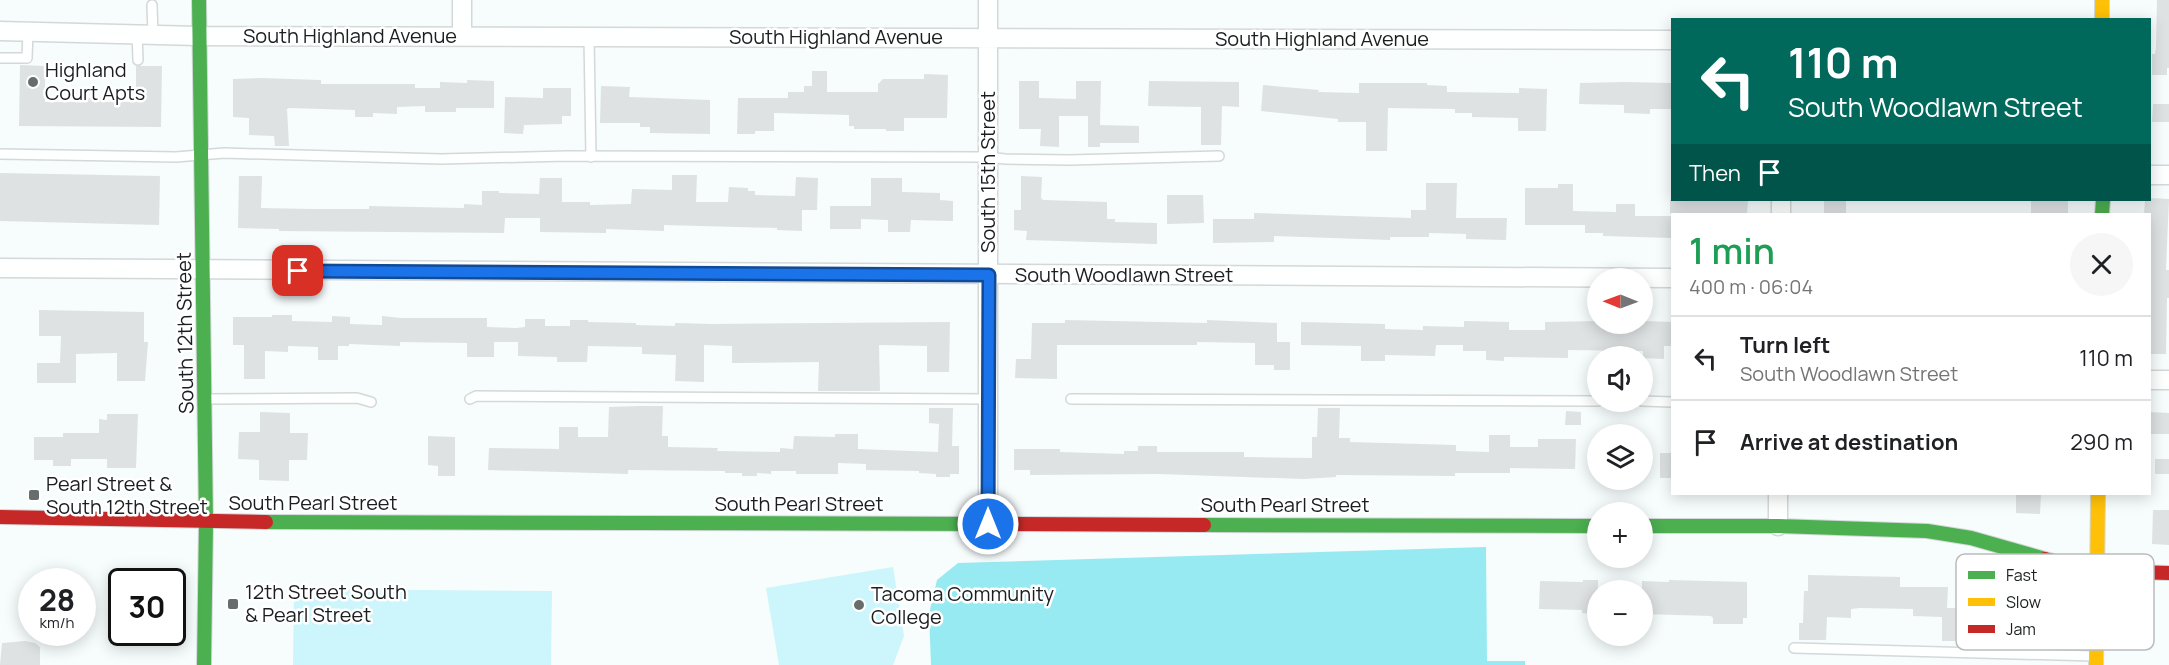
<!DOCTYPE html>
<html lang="en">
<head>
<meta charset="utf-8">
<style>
  body { margin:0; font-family:Manrope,sans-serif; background:#f6f6f6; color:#202124; height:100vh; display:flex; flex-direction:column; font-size:22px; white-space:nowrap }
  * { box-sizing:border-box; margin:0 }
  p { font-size:20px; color:#757577 }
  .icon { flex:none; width:33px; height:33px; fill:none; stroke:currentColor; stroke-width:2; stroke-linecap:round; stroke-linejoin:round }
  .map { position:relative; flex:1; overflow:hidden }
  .details { position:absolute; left:1671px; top:213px; width:480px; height:282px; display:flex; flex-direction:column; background:#fff; border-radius:0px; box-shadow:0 3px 15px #0003 }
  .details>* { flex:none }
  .guide { position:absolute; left:1671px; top:18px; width:480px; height:183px; border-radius:0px; box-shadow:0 3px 15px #0003; background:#00695c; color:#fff; overflow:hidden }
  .needle { width:39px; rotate:271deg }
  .controls { position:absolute; left:1587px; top:268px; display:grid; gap:12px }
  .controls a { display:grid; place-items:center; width:66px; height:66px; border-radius:50%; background:#fff; box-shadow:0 3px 15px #0003; font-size:30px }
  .speed { position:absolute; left:18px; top:568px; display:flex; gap:12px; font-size:30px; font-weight:700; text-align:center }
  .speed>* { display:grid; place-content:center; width:78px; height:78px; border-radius:50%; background:#fff; box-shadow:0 3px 15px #0003; line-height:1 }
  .speed small { font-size:15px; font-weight:400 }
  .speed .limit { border:3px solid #111; border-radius:9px; background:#fff; color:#111 }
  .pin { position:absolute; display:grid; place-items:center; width:51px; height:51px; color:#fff; margin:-26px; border-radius:12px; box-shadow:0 3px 9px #0006 }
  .me { position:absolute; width:66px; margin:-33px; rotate:0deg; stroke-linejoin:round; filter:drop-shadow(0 0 4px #0008) }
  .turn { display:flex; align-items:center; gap:21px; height:126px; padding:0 18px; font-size:27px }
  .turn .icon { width:78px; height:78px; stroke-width:2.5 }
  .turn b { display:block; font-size:42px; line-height:51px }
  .then { display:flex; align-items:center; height:57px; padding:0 18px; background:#0003; gap:12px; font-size:22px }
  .round { display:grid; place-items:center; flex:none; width:63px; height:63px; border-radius:32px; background:#f6f6f6 }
  .overview { display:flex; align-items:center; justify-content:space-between; height:102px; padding:0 18px }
  h1 { font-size:36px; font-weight:600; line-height:45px; color:#1e9e55 }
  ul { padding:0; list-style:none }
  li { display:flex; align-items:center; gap:18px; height:84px; padding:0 18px; border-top:2px solid #e0e0e0 }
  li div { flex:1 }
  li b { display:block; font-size:22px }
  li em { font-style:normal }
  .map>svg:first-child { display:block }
  .green { fill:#ccf6fb }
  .forest { fill:#97eaf2 }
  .building { fill:#dee2e3 }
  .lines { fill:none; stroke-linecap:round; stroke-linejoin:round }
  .lane-casing { stroke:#d4d8d9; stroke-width:12 }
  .street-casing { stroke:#d4d8d9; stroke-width:21 }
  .fast-casing { stroke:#d4d8d9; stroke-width:16 }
  .slow-casing { stroke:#d4d8d9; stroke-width:16 }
  .jam-casing { stroke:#d4d8d9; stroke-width:16 }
  .lane { stroke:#feffff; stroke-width:9 }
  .street { stroke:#feffff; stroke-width:18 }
  .fast { stroke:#4caf50; stroke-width:14 }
  .slow { stroke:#ffc107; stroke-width:14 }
  .jam { stroke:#c62828; stroke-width:14 }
  .route-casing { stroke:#114b97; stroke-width:15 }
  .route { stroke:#1a73e8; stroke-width:10 }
  .poi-dot { fill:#676c6d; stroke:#fff; stroke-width:2 }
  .labels { text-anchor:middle; stroke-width:5; stroke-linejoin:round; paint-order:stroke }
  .street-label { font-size:20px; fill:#1a1e1f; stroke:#fff }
  .poi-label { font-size:20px; fill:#1a1e1f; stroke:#fff; text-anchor:start }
  .key { fill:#fff; stroke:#babcbc; stroke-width:1.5 }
  .key-label { font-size:16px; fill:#1a1e1f }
</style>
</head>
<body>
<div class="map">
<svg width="2169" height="665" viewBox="0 0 2169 665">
  <rect width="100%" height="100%" fill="#f7fcfd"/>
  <!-- green -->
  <path class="green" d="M893,567L904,636L893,665H779L766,588Z
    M294,589L552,591L551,665H293Z"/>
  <!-- forest -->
  <path class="forest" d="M1486,547L1487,661H1525V665H931L929,614L937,580L958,563Z"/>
  <!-- building -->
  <path class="building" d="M2157,0H2169V68H2167V75H2152V54H2155L2156,47Z
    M20,65L45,66V102H76V98H105V102H136V66H162L161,127L19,126Z
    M812,71H827V92H878V84L883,79H924V74L948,75L947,118H904V131H886V129H854V126H849V115L774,113V131H755V134H737L738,98H788V92H804V86H812Z
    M261,78L321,80V84H415V88H440V82L467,83V80L494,81V108H456V112H425V106L397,107V114L373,113V117H355V110L289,108L287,109L289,146H275L274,136L249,135V118L233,117V79Z
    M1019,81H1039V98L1076,99V81H1101L1100,125L1139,126V143H1100V147H1088V116H1059V147L1040,146L1041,129H1019Z
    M1149,81L1239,82V107L1222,106L1221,145H1201V107L1148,106Z
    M1624,82L1672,83V109H1650V114L1624,113V105L1579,104L1580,83Z
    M1359,83H1427V85L1447,86V92L1519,93V88L1547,89L1546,131H1518V118L1472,117V113H1455V109L1388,108L1387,151H1366V122H1338V119L1261,111L1263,85L1319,90L1318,92L1359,93Z
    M601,86L630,87L629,97L710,100V134L650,133V127H640V123H600Z
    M543,88H571V116H562V124L524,125L523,134L504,133L505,97L543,98Z
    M2153,104H2169V122H2152Z
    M0,173L160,176L159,225L0,221Z
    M672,175H697L696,202H728L729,187L748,188V191H755V195L795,196L796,177L818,178L817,210H802V231L777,230V228L664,225V231L606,229V233L540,232V218H505L504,233L279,231V229L238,228L239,176H262L261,208L311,209H369V206L464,208V204L482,205V191H499V193L539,194L540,178H562V202H590V205L631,204L632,189L672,190Z
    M1021,176L1042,177L1041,198L1043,200L1107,202V219H1115V222L1157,223V244L1026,240L1027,231L1014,230V210H1021Z
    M871,178H902V192L940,193V200L953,201V221L911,220L910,232H888V220L861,219V229H830V206H871Z
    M1426,183H1457L1456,218H1507L1506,240L1466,239V234L1429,233V237H1390V240L1274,236V242L1213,243V219H1254V213L1411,218V210H1426Z
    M1558,184H1573V211L1616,212V204H1635V216H1672V238L1603,236V233H1585V225H1525V188H1558Z
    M1167,195H1203L1204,223L1167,224Z
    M2150,198L2169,199L2166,270H2169V298H2167L2166,354H2150V214H2144L2145,200Z
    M1670,200L1748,201L1747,214H1670Z
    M1824,200H1846V214H1824Z
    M2031,200H2068V214H2031Z
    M39,310L144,312V342H148L145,381H117V353L76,354V383H37V363H60L61,336H39Z
    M272,315H292V321L332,322V316L350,317V324L382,325V316L401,318H487V327L516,328L525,327V319H545V326H570V320H588V322L636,323V325L675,326V323L713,324L950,322L949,372H927V346L879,345L880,391H818L819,362L732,363V346L704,345V382L675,381L676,355L642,354V347L588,346L587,362H557V357L518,356V342H494V357H467V343L400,342V346L349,344V346H338V360H318V347L288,346V352L265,351V379H244V345H233V317H272Z
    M1065,320L1207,323V320L1277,323V342H1290V370H1274V365H1255V343L1197,342V345H1057V379L1015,378L1016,359H1031L1032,323H1065Z
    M1464,321L1509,322V330H1545V322L1598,321V324H1643V321L1672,322V346H1664V359L1643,358V351L1568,350V358L1504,357V361L1486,360V351H1463V345H1436L1435,356L1385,355V361H1361V346L1301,345V322L1385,324V329L1423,330V326L1464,327Z
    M639,406H663L662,436H668V447L718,448L717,451L780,452V448L793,449L794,436L835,437V434H858V449L938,452L939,424L929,423V408H953L952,446H959V474H950V477H936V474L919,473V471L866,470V464L838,463V474H796V471H771V474L757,473V476H742V473H725V471L628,470V474L488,470L489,448L559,449V427H578V437H608L609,407Z
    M1318,408H1340L1339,438H1350V442L1456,445V451L1489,452V435H1510V447H1538V439H1576L1575,469L1510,468V473H1455V476L1336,475V477L1304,479L1159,474L1030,475V470H1014V449H1060V452L1124,454V451H1138V446H1157V452H1244V457L1312,458V437H1317Z
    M1566,411L1581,412V425H1565Z
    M260,412L290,413V433H308L307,460H289V481L259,480V460L238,459L239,432H260Z
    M2150,412L2169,413V434H2150Z
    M107,414H138L136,468H107V459H71V466H53V460H34V437H63V433H99V419L107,420Z
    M428,436L455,437V476H438V466L428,465Z
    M1660,453H1672V478H1660Z
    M2155,459H2169V474H2155Z
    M2016,494H2041L2040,514L2016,513Z
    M2153,510H2169V545L2152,544Z
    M1808,575L1900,577V587H1948L1947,608H1960L1959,641H1942V617L1913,616V609L1860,608L1851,609V618L1827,617L1826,640H1799V623H1803L1804,591H1808Z
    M1583,580H1598L1597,614L1582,613V610L1539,609L1540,581L1583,582Z
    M1669,580L1747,582V618H1743V624H1713V618L1711,616L1642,614V581L1669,582Z
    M25,641L35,643L40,647V665H0L2,643Z"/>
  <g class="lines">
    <!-- lane casing -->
    <g class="lane-casing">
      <path id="lane" d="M152,5L153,35
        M137,34L138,60
        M589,37L591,157
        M0,58H27L28,32
        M0,154L176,157L224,153L441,159L566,156L987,157L1005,159L1070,160L1219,156
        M207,399L357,398L371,402
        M470,399L476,396L989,399
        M1071,399L1598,401
        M1642,401L1672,402
        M1794,648L2093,656"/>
    </g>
    <!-- street casing -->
    <g class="street-casing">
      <path id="street" d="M0,31L198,36L1672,40
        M462,36V0
        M2150,175H2169
        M1781,214V200
        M0,268L1672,278
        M2150,380H2169
        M988,524V0
        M1778,526V494"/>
    </g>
    <!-- fast casing -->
    <g class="fast-casing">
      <path id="fast" d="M199,0L206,522L204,665
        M2102,214L2103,200
        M266,522L993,524
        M1204,525L1598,526
        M1642,526H1778L1927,531L1971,538L2045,559"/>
    </g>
    <!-- slow casing -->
    <g class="slow-casing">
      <path id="slow" d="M2102,0V20
        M2096,665L2098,494"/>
    </g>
    <!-- jam casing -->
    <g class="jam-casing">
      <path id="jam" d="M0,517L266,522
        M993,524L1204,525
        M2045,559L2096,571L2169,573"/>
    </g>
    <!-- lane -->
    <use href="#lane" class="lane"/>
    <!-- street -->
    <use href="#street" class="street"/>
    <!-- fast -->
    <use href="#fast" class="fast"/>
    <!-- slow -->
    <use href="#slow" class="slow"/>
    <!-- jam -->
    <use href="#jam" class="jam"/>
  </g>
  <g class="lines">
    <!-- route casing -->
    <g class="route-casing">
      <path id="route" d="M298,271L989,275L988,524"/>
    </g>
    <!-- route -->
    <use href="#route" class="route"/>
  </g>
  <!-- markers -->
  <g class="poi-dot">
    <circle cx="33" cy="82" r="6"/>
    <rect x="28" y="489" width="12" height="12" rx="3"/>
    <rect x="227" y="598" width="12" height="12" rx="3"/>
    <circle cx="859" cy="605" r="6"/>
  </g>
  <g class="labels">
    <!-- street labels -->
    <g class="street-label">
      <text x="350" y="43">South Highland Avenue</text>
      <text x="836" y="44">South Highland Avenue</text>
      <text x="1322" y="46">South Highland Avenue</text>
      <text transform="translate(988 172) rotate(-90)" y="7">South 15th Street</text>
      <text x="1124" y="282">South Woodlawn Street</text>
      <text transform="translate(185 333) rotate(-91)" y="7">South 12th Street</text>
      <text x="313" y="510">South Pearl Street</text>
      <text x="799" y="511">South Pearl Street</text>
      <text x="1285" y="512">South Pearl Street</text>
    </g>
    <!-- poi labels -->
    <g class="poi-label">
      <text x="45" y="77">Highland<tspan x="45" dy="23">Court Apts</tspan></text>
      <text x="46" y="491">Pearl Street &amp;<tspan x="46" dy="23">South 12th Street</tspan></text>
      <text x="245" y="599">12th Street South<tspan x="245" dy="23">&amp; Pearl Street</tspan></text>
      <text x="871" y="601">Tacoma Community<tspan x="871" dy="23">College</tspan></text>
    </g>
  </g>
  <!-- legend -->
  <rect x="1956" y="554" width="198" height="96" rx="9" class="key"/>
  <rect x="1968" y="571" width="27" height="8" fill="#4caf50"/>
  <rect x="1968" y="598" width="27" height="8" fill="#ffc107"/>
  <rect x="1968" y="625" width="27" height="8" fill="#c62828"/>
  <g class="key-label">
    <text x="2006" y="581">Fast</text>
    <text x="2006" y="608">Slow</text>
    <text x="2006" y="635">Jam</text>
  </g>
</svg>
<div class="controls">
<a><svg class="needle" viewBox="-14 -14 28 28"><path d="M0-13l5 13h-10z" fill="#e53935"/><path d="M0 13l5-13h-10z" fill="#757577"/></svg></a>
<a><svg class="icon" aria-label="sound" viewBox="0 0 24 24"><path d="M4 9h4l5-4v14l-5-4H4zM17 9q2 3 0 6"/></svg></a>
<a><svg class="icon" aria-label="layers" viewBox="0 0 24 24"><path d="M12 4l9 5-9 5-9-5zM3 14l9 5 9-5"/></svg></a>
<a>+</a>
<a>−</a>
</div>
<div class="speed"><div>28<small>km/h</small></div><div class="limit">30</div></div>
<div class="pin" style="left:298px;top:271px;background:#d93025"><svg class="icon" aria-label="arrive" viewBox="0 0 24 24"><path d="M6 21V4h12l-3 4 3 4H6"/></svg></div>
<svg class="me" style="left:988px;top:524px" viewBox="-20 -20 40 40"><circle r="17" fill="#1a73e8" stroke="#fff" stroke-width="3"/><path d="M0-11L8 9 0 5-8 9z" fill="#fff"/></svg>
<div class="guide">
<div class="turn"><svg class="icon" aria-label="left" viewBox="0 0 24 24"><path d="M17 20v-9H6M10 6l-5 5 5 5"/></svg><div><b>110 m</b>South Woodlawn Street</div></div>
<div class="then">Then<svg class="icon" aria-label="arrive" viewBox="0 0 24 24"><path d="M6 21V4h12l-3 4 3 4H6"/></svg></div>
</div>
<section class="details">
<div class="overview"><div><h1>1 min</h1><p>400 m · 06:04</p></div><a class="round"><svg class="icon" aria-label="close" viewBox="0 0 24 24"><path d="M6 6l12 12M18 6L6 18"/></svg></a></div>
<ul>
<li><svg class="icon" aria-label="left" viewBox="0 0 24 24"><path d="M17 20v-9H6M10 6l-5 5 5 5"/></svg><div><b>Turn left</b><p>South Woodlawn Street</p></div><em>110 m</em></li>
<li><svg class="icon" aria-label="arrive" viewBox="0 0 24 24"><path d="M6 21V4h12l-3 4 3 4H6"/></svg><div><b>Arrive at destination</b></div><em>290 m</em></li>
</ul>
</section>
</div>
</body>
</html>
